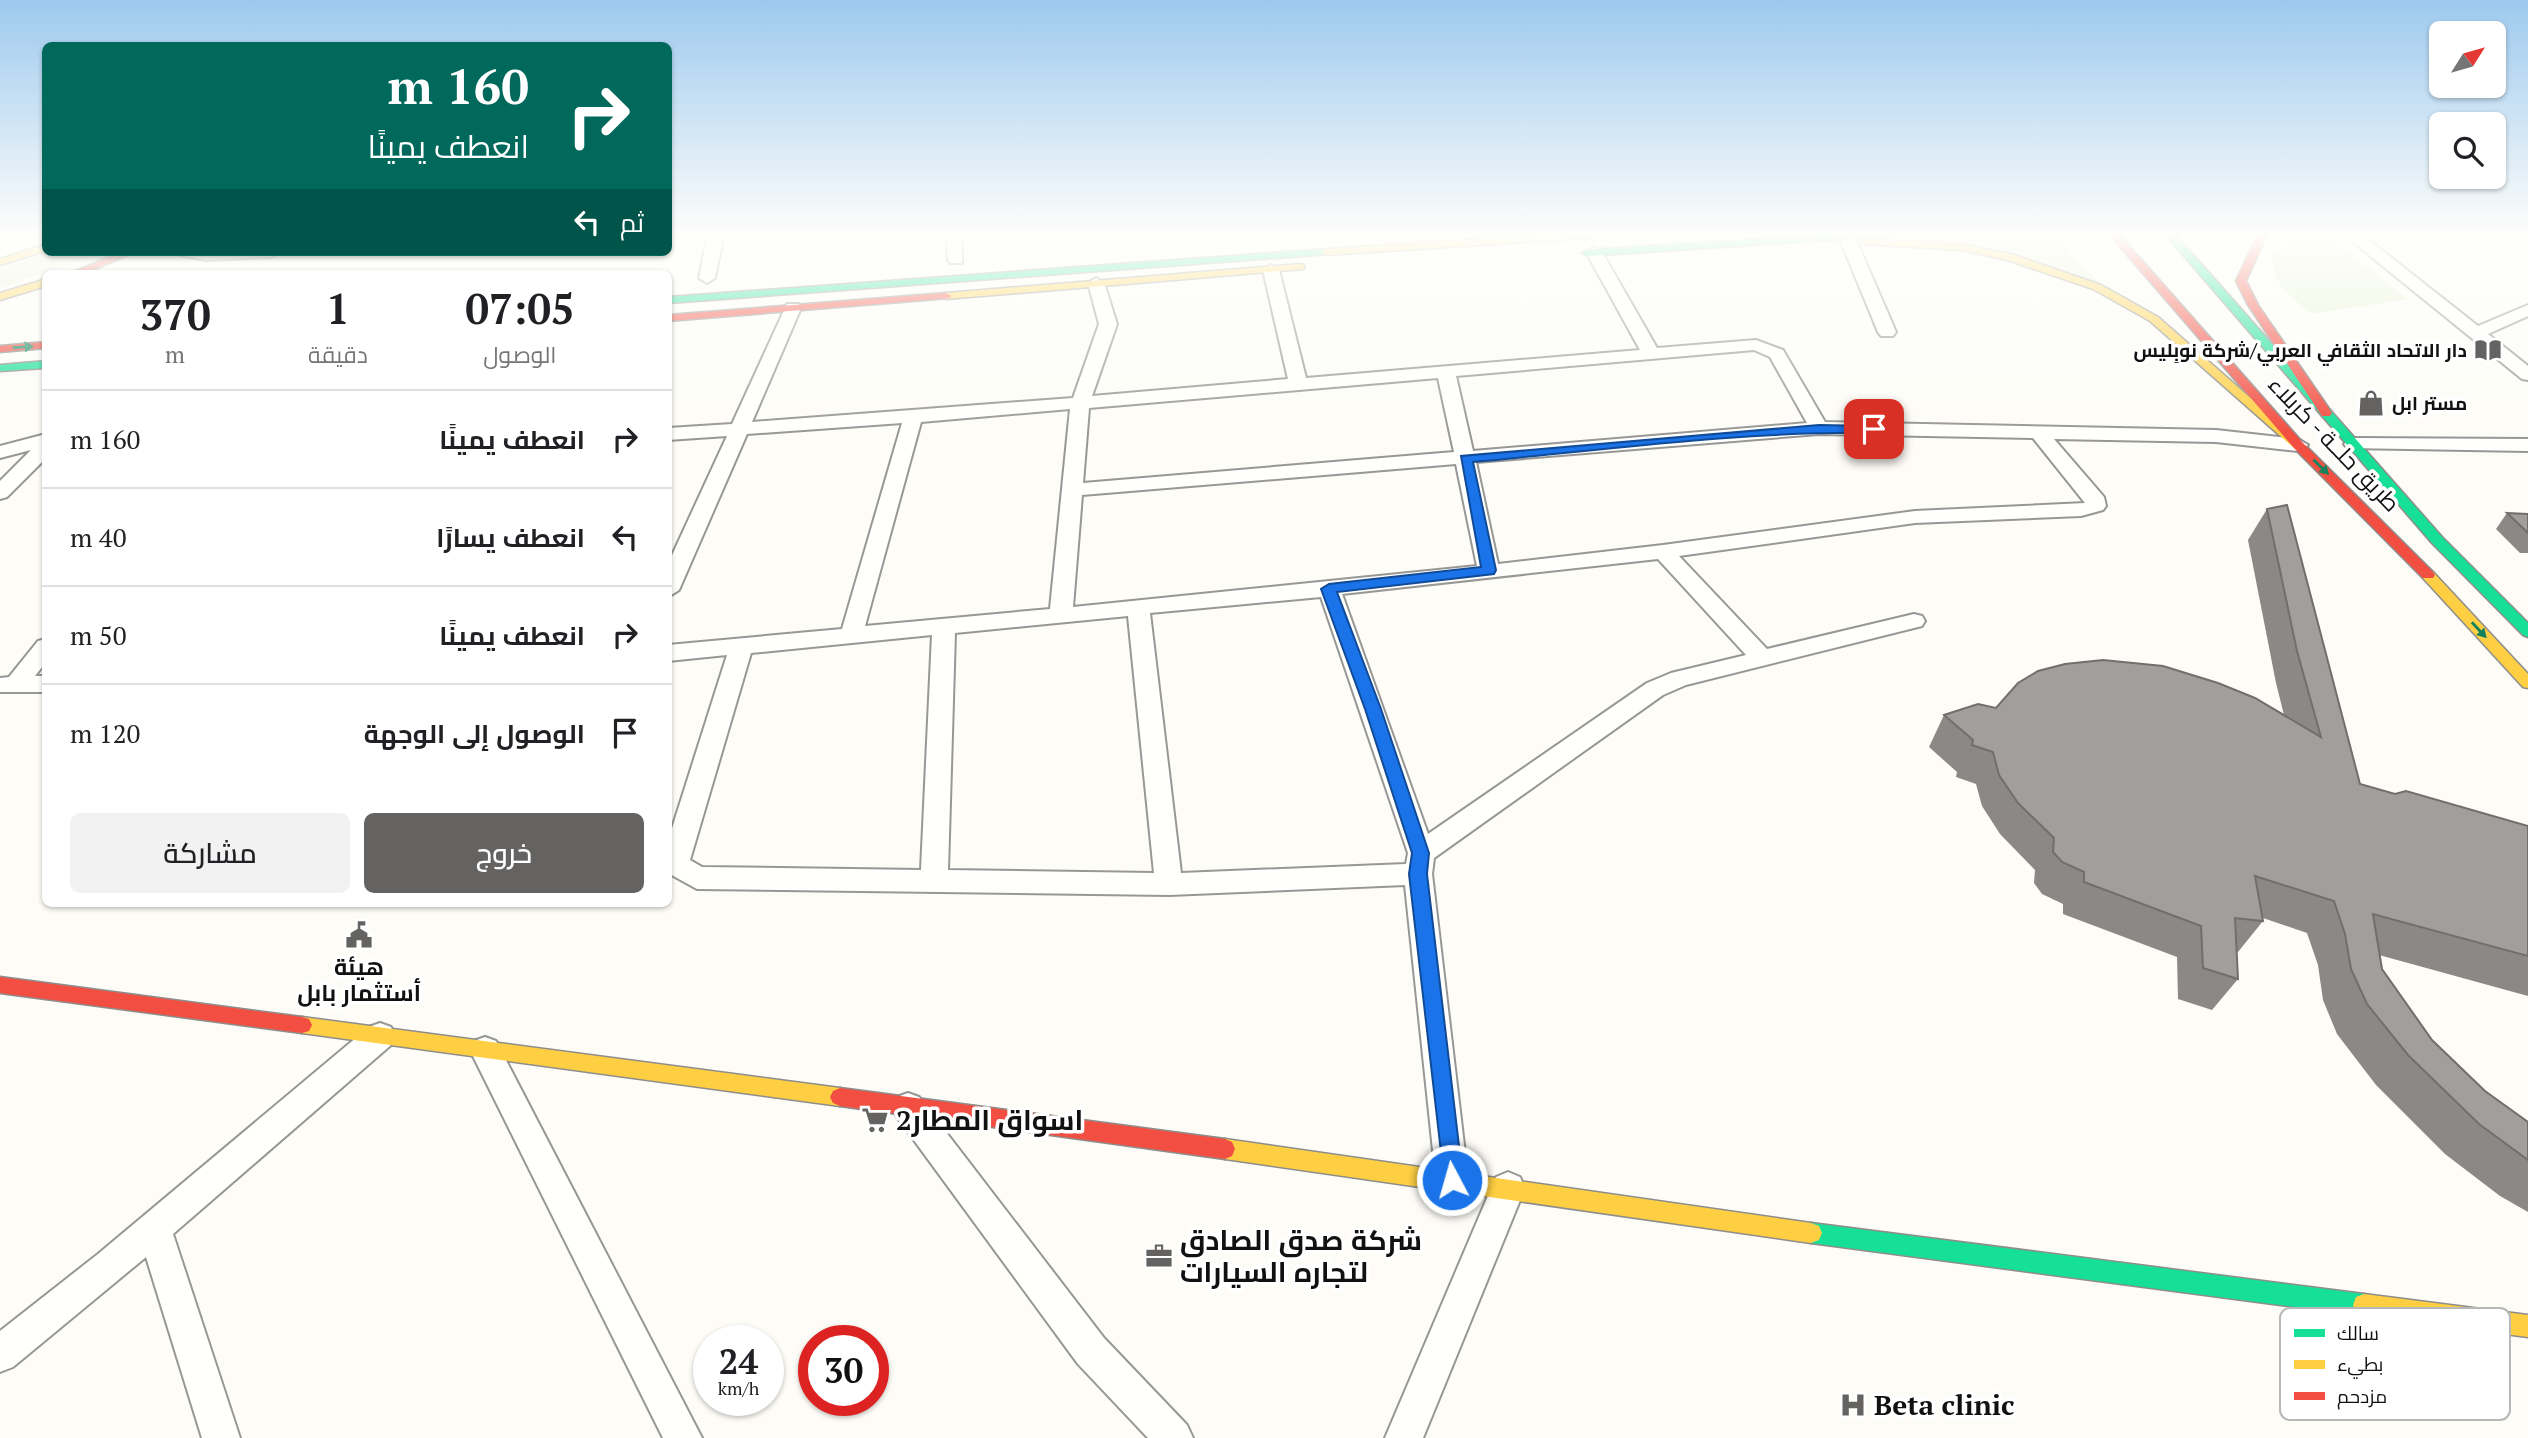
<!DOCTYPE html>
<html lang="ar">
<head>
<meta charset="utf-8">
<style>
  body { margin:0; font-family:"PT Serif",Cairo,serif; background:#f2f2f2; color:#202124; direction:rtl; height:100vh; display:flex; flex-direction:column; font-size:26px; white-space:nowrap }
  * { box-sizing:border-box; margin:0 }
  p { font-size:23px; color:#757577 }
  .icon { flex:none; width:38px; height:38px; fill:none; stroke:currentColor; stroke-width:2; stroke-linecap:round; stroke-linejoin:round }
  .map { position:relative; flex:1; overflow:hidden; direction:ltr }
  .details { position:absolute; left:42px; top:270px; width:630px; height:637px; display:flex; flex-direction:column; background:#fff; border-radius:10px; box-shadow:0 2px 5px #0004; direction:rtl }
  .details>* { flex:none }
  .top-card { position:absolute; left:42px; top:42px; width:630px; height:214px; border-radius:10px; box-shadow:0 2px 5px #0004; direction:rtl; background:#00695c; color:#fff; overflow:hidden }
  .needle { width:46px; rotate:53deg }
  .controls { position:absolute; left:2429px; top:21px; display:grid; gap:14px }
  .controls a { display:grid; place-items:center; width:77px; height:77px; border-radius:10px; background:#fff; box-shadow:0 2px 5px #0004; font-size:35px }
  .speed { position:absolute; left:693px; top:1325px; display:flex; gap:14px; font-size:35px; font-weight:700; text-align:center }
  .speed>* { display:grid; place-content:center; width:91px; height:91px; border-radius:50%; background:#fff; box-shadow:0 2px 5px #0004; line-height:1 }
  .speed small { font-size:18px; font-weight:400 }
  .speed .limit { border:10px solid #d22; background:#fff; color:#111 }
  .pin { position:absolute; display:grid; place-items:center; width:60px; height:60px; color:#fff; margin:-30px; border-radius:14px; box-shadow:0 4px 10px #0006 }
  .me { position:absolute; width:77px; margin:-38px; rotate:354deg; stroke-linejoin:round; filter:drop-shadow(0 0 5px #0008) }
  .turn { display:flex; align-items:center; gap:24px; height:147px; padding:0 28px; font-size:32px }
  .turn .icon { width:91px; height:91px; stroke-width:2.5 }
  .turn b { display:block; font-size:49px; line-height:60px }
  .then { display:flex; align-items:center; height:66px; padding:0 28px; background:#0003; gap:14px; font-size:26px }
  .eta { display:flex; justify-content:space-evenly; align-items:center; height:119px; text-align:center }
  .eta b { font-size:42px; font-weight:600; line-height:49px }
  .cta { display:flex; gap:14px; margin-top:auto; padding:14px 28px }
  .cta a { flex:1; height:80px; border-radius:10px; background:#646362; color:#fff; font-size:28px; font-weight:600; line-height:80px; text-align:center }
  .cta a+a { background:#f2f2f2; color:#202124 }
  ul { padding:0; list-style:none }
  li { display:flex; align-items:center; gap:21px; height:98px; padding:0 28px; border-top:2px solid #e0e0e0 }
  li div { flex:1 }
  li b { display:block; font-size:26px }
  li em { font-style:normal }
  .map>svg:first-child { display:block }
  .green { fill:#e7f3d7 }
  .lines { fill:none; stroke-linecap:round; stroke-linejoin:round }
  .street-casing { stroke:#979795; stroke-width:4 }
  .fast-casing { stroke:#8e8d8b; stroke-width:3 }
  .slow-casing { stroke:#8e8d8b; stroke-width:3 }
  .jam-casing { stroke:#8e8d8b; stroke-width:3 }
  .street { fill:#fffffe; fill-rule:evenodd }
  .fast { fill:#16e098; fill-rule:evenodd }
  .slow { fill:#ffcf43; fill-rule:evenodd }
  .jam { fill:#f24e42; fill-rule:evenodd }
  .wall { fill:#8a8986 }
  .building { fill:#a19f9c; stroke:#716f6d; stroke-width:2 }
  .oneway { fill:#14835b }
  .route { fill:#1a73e8; stroke:#114b97; stroke-width:2 }
  .labels { text-anchor:middle; stroke-width:7; stroke-linejoin:round; paint-order:stroke }
  .far-poi-label { font-size:19px; font-weight:bold; fill:#111; stroke:#fff; text-anchor:end }
  .street-label { font-size:23px; fill:#111; stroke:#fff }
  .poi-label { font-size:23px; font-weight:bold; fill:#111; stroke:#fff }
  .near-poi-label { font-size:28px; font-weight:bold; fill:#111; stroke:#fff; text-anchor:start }
  .key { fill:#fff; stroke:#b8b8b8; stroke-width:2 }
  .key-label { font-size:19px; fill:#111 }
</style>
</head>
<body>
<div class="map">
<svg width="2528" height="1438" viewBox="0 0 2528 1438">
  <rect width="100%" height="100%" fill="#fdfcf7"/>
  <!-- green -->
  <path class="green" d="M2326,234L2408,299L2312,314C2288,295 2271,285 2273,253L2299,238Z
    M2053,237L2100,283L1959,242Z
    M49,252H105L0,288V268Z"/>
  <g class="lines">
    <!-- street casing -->
    <g class="street-casing">
      <path id="street" d="M708,233H724L715,278L707,283L699,278Z
        M946,233H962V263H950L948,260Z
        M2342,233H2360L2478,326L2528,305V316L2488,334L2528,366V380L2522,379Z
        M1849,237L1857,242L1896,332L1893,336H1881L1878,332L1841,242Z
        M1594,247L1602,252L1657,348L1756,340L1783,350L1825,422L2216,430L2298,439L2308,445L2298,451L2216,442L2054,439L2104,497L2106,506L2103,510L2081,516L1915,523L1679,556L1767,649L1914,614L1922,616L1925,621L1922,626L1686,685L1663,695L1434,858L1432,874L1468,1179L1464,1190L1452,1194L1440,1190L1436,1179L1405,885L1169,895L697,889L668,873V841L727,655L668,661V645L842,629L902,423L747,434L679,590L668,597V564L727,436L668,440V428L732,424L787,304H799L801,308L752,422L1073,398L1099,324L1088,283L1096,278L1104,283L1117,324L1092,396L1288,379L1263,270L1271,265L1279,270L1306,378L1640,350L1586,252ZM1754,350L1770,357L1807,423L1473,451L1456,376ZM1438,378L1454,452L1083,483L1089,408ZM1070,409L1050,609L865,626L921,422ZM1819,434L2033,438L2085,503L1915,511L1663,545L1498,564L1476,462ZM1456,464L1477,566L1073,607L1082,495ZM1658,559L1746,655L1671,673L1647,683L1428,834L1342,594ZM1321,597L1408,853L1406,864L1181,873L1150,613ZM1128,616L1154,873L948,870L955,633ZM932,635L921,870L702,867L690,860L751,653Z
        M177,252H279L271,257L206,260L179,255Z
        M46,434V458L7,497L0,499V481L31,450L0,458V446Z
        M2354,438L2528,439V451L2347,448L2344,444Z
        M46,639V662L35,676H46V692H0V678L9,677L38,641Z
        M380,1023L391,1027L395,1036L391,1045L173,1234L240,1438H202L146,1257L13,1367L0,1372V1331L98,1254L369,1027Z
        M485,1037L496,1041L702,1438H663L470,1050L474,1041Z
        M908,1093L919,1097L1104,1338L1187,1425L1193,1438H1148L1078,1364L897,1117L892,1107L897,1097Z
        M1508,1172L1520,1177L1525,1188L1423,1438H1385L1496,1177Z"/>
    </g>
    <!-- fast casing -->
    <g class="fast-casing">
      <path id="fast" d="M1847,233H1897L1892,236L1587,256L1582,253L1587,250Z
        M2164,233H2174L2442,537L2528,623V637L2523,635L2432,543Z
        M1326,249L1331,252L1330,254L668,303V297Z
        M46,361V368L0,371V365Z
        M1811,1223L2364,1294L2372,1297L2375,1305L2372,1313L2364,1316L1811,1243L1803,1240L1800,1233L1803,1226Z"/>
    </g>
    <!-- slow casing -->
    <g class="slow-casing">
      <path id="slow" d="M1572,233H1623L1618,236L1326,255L1321,252L1326,249Z
        M1866,239L1961,244L2014,255L2101,285L2158,317L2304,445L2302,448H2294L2150,321L2093,289L2007,260L1961,250L1862,244V240Z
        M46,244V251L0,265V259Z
        M1300,264L1304,265V269L946,299L941,296L946,293Z
        M46,279V286L0,300V293Z
        M2428,571L2433,572L2528,674V688L2523,687L2423,578L2421,575Z
        M302,1017L840,1088L847,1091L850,1097L847,1103L840,1106L302,1033L295,1031L292,1025L295,1019Z
        M1225,1139L1811,1223L1819,1226L1822,1233L1819,1240L1811,1243L1225,1159L1218,1156L1215,1149L1218,1142Z
        M2364,1294L2528,1315V1337L2364,1316L2356,1313L2353,1305L2356,1297Z"/>
    </g>
    <!-- jam casing -->
    <g class="jam-casing">
      <path id="jam" d="M2108,233H2118L2302,442L2433,572L2435,575L2433,578H2423L2294,448Z
        M2261,233H2272L2265,239L2246,281L2258,305L2332,413L2330,416H2322L2248,305L2236,281L2256,238Z
        M122,252H136L85,273H70Z
        M946,293L951,296L950,298L668,321V315Z
        M46,342V348L0,352V346Z
        M0,977L302,1017L309,1019L312,1025L309,1031L302,1033L0,993Z
        M840,1088L1225,1139L1232,1142L1235,1149L1232,1156L1225,1159L840,1106L833,1103L830,1097L833,1091Z"/>
    </g>
    <!-- street -->
    <use href="#street" class="street"/>
    <!-- fast -->
    <use href="#fast" class="fast"/>
    <!-- slow -->
    <use href="#slow" class="slow"/>
    <!-- jam -->
    <use href="#jam" class="jam"/>
  </g>
  <!-- wall -->
  <path class="wall" d="M2267,509L2360,784L2395,794L2528,826V996L2379,955L2382,969L2432,1040L2485,1091L2528,1122V1212L2500,1196L2445,1154L2376,1085L2337,1034L2323,1000L2318,965L2307,933L2263,918V921L2238,952H2237L2238,979L2212,1010L2178,999L2177,957L2063,914V904L2042,894L2034,883L2035,870L2000,834L1982,806L1976,784L1956,777L1957,772L1929,747L1944,715L1996,708L2284,715L2276,683L2248,540Z
    M2507,513L2528,514V553H2520L2496,529Z"/>
  <!-- building -->
  <path class="building" d="M2287,505L2360,784L2395,794L2406,791L2528,826V956L2373,914L2382,969L2432,1040L2485,1091L2528,1122V1160L2479,1124L2408,1055L2367,1004L2351,969L2345,934L2334,901L2255,876L2263,921L2235,918L2238,979L2203,968L2201,926L2084,882V872L2062,862L2053,852L2054,838L2018,803L1999,775L1993,752L1972,745L1973,740L1944,715L1978,704L1996,708L2018,683L2038,671L2065,664L2103,660L2163,666L2218,683L2255,698L2321,737L2297,651L2267,509Z
    M2507,513L2528,514V533Z"/>
  <!-- one-way arrows -->
  <defs><path id="oneway-solid" d="M-6-.8H1V-3.2L6.5 0L1 3.2V.8H-6Z" transform="scale(1.75)"/></defs>
  <g class="oneway">
    <use href="#oneway-solid" transform="translate(23 347) rotate(-4)"/>
    <use href="#oneway-solid" transform="translate(2321 467) rotate(44)"/>
    <use href="#oneway-solid" transform="translate(2479 630) rotate(47)"/>
  </g>
  <!-- sky -->
  <linearGradient id="sky" x2="0" y2="1"><stop stop-color="#9dc9ee"/><stop offset="0.54" stop-color="#fefefb"/><stop offset="1" stop-color="#fefefb" stop-opacity="0"/></linearGradient>
  <rect width="2528" height="434" fill="url(#sky)"/>
  <!-- route -->
  <path class="route" d="M1819,425L1874,426L1880,429L1874,433C1740,431 1606,450 1473,462L1496,570L1494,574L1337,592L1381,709L1429,853L1427,874L1463,1180L1460,1187L1452,1190L1445,1187L1409,874L1412,853L1365,709L1321,589L1329,584L1481,567L1461,456Z"/>
  <!-- icons -->
  <defs>
    <g id="library-bare" transform="scale(2.1)"><path d="M-6-4Q-3-5.5-.7-3.5V5Q-3 3-6 4ZM6-4Q3-5.5 .7-3.5V5Q3 3 6 4Z" fill="#646362" stroke="#fff" stroke-width="2.5" paint-order="stroke"/></g>
    <g id="shop-bare" transform="scale(2.1)"><path d="M-5-2.5h2.3a2.7 3.5 0 0 1 5.4 0H5L5.5 6h-11ZM-1.5-2.5h3a1.5 2.3 0 0 0-3 0Z" fill="#646362" stroke="#fff" stroke-width="2.5" paint-order="stroke"/></g>
    <g id="civic-bare" transform="scale(2.1)"><path d="M-.6-6.5H3V-4.5H.6V-3L4-1V1h2V6H-6V1h2V-1L-.6-3ZM-1.2 2.5V6h2.4V2.5Z" fill="#646362" stroke="#fff" stroke-width="2.5" paint-order="stroke"/></g>
    <g id="supermarket-bare" transform="scale(2.1)"><path d="M-6-5.5h2.5l.6 2H6L4.5 2H-2.5L-4.4-4H-6ZM-1.5 3.2a1.3 1.3 0 1 0 .1 0ZM3 3.2a1.3 1.3 0 1 0 .1 0Z" fill="#646362" stroke="#fff" stroke-width="2.5" paint-order="stroke"/></g>
    <g id="office-bare" transform="scale(2.1)"><path d="M-6-3h4V-5.5h4V-3h4V5H-6ZM-1-4.5V-3h2v-1.5ZM-6 0V1H6V0Z" fill="#646362" stroke="#fff" stroke-width="2.5" paint-order="stroke"/></g>
    <g id="hospital-bare" transform="scale(2.1)"><path d="M-5-5h3v3.5h4V-5h3V5h-3V1.5h-4V5h-3Z" fill="#646362" stroke="#fff" stroke-width="2.5" paint-order="stroke"/></g>
  </defs>
  <g fill-rule="evenodd">
    <use href="#library-bare" x="2488" y="350"/>
    <use href="#shop-bare" x="2371" y="403"/>
    <use href="#civic-bare" x="359" y="935"/>
    <use href="#supermarket-bare" x="875" y="1120"/>
    <use href="#office-bare" x="1159" y="1256"/>
    <use href="#hospital-bare" x="1853" y="1405"/>
  </g>
  <g class="labels">
    <!-- far-poi labels -->
    <g class="far-poi-label">
      <text x="2467" y="357">دار الاتحاد الثقافي العربي/شركة نوبِليس</text>
      <text x="2392" y="410" text-anchor="start">مستر ابل</text>
    </g>
    <!-- street labels -->
    <g class="street-label">
      <text transform="translate(2334 444) rotate(46)" y="8">طريق حلــة - كربلاء</text>
    </g>
    <!-- poi labels -->
    <g class="poi-label">
      <text x="359" y="975">هيئة<tspan x="359" dy="26">أستثمار بابل</tspan></text>
    </g>
    <!-- near-poi labels -->
    <g class="near-poi-label">
      <text x="896" y="1130">اسواق المطار2</text>
      <text x="1180" y="1250">شركة صدق الصادق<tspan x="1180" dy="32">لتجاره السيارات</tspan></text>
      <text x="1874" y="1415">Beta clinic</text>
    </g>
  </g>
  <!-- legend -->
  <rect x="2280" y="1308" width="230" height="112" rx="10" class="key"/>
  <rect x="2294" y="1329" width="31" height="8" fill="#16e098"/>
  <rect x="2294" y="1360" width="31" height="9" fill="#ffcf43"/>
  <rect x="2294" y="1392" width="31" height="8" fill="#f24e42"/>
  <g class="key-label">
    <text x="2337" y="1340">سالك</text>
    <text x="2337" y="1371">بطيء</text>
    <text x="2337" y="1403">مزدحم</text>
  </g>
</svg>
<div class="controls">
<a><svg class="needle" viewBox="-14 -14 28 28"><path d="M0-13l5 13h-10z" fill="#e53935"/><path d="M0 13l5-13h-10z" fill="#757577"/></svg></a>
<a><svg class="icon" aria-label="search" viewBox="0 0 24 24"><circle cx="10" cy="10" r="6"/><path d="M15 15l6 6"/></svg></a>
</div>
<div class="speed"><div>24<small>km/h</small></div><div class="limit">30</div></div>
<div class="pin" style="left:1874px;top:429px;background:#d93025"><svg class="icon" aria-label="arrive" viewBox="0 0 24 24"><path d="M6 21V4h12l-3 4 3 4H6"/></svg></div>
<svg class="me" style="left:1452px;top:1180px" viewBox="-20 -20 40 40"><circle r="17" fill="#1a73e8" stroke="#fff" stroke-width="3"/><path d="M0-11L8 9 0 5-8 9z" fill="#fff"/></svg>
<div class="top-card">
<div class="turn"><svg class="icon" aria-label="right" viewBox="0 0 24 24"><path d="M7 20v-9h11M14 6l5 5-5 5"/></svg><div><b>160 m</b>انعطف يمينًا</div></div>
<div class="then">ثم<svg class="icon" aria-label="left" viewBox="0 0 24 24"><path d="M17 20v-9H6M10 6l-5 5 5 5"/></svg></div>
</div>
<section class="details">
<div class="eta">
<div><b>07:05</b><p>الوصول</p></div>
<div><b>1</b><p>دقيقة</p></div>
<div><b>370</b><p>m</p></div>
</div>
<ul>
<li><svg class="icon" aria-label="right" viewBox="0 0 24 24"><path d="M7 20v-9h11M14 6l5 5-5 5"/></svg><div><b>انعطف يمينًا</b></div><em>160 m</em></li>
<li><svg class="icon" aria-label="left" viewBox="0 0 24 24"><path d="M17 20v-9H6M10 6l-5 5 5 5"/></svg><div><b>انعطف يسارًا</b></div><em>40 m</em></li>
<li><svg class="icon" aria-label="right" viewBox="0 0 24 24"><path d="M7 20v-9h11M14 6l5 5-5 5"/></svg><div><b>انعطف يمينًا</b></div><em>50 m</em></li>
<li><svg class="icon" aria-label="arrive" viewBox="0 0 24 24"><path d="M6 21V4h12l-3 4 3 4H6"/></svg><div><b>الوصول إلى الوجهة</b></div><em>120 m</em></li>
</ul>
<div class="cta"><a>خروج</a><a>مشاركة</a></div>
</section>
</div>
</body>
</html>
